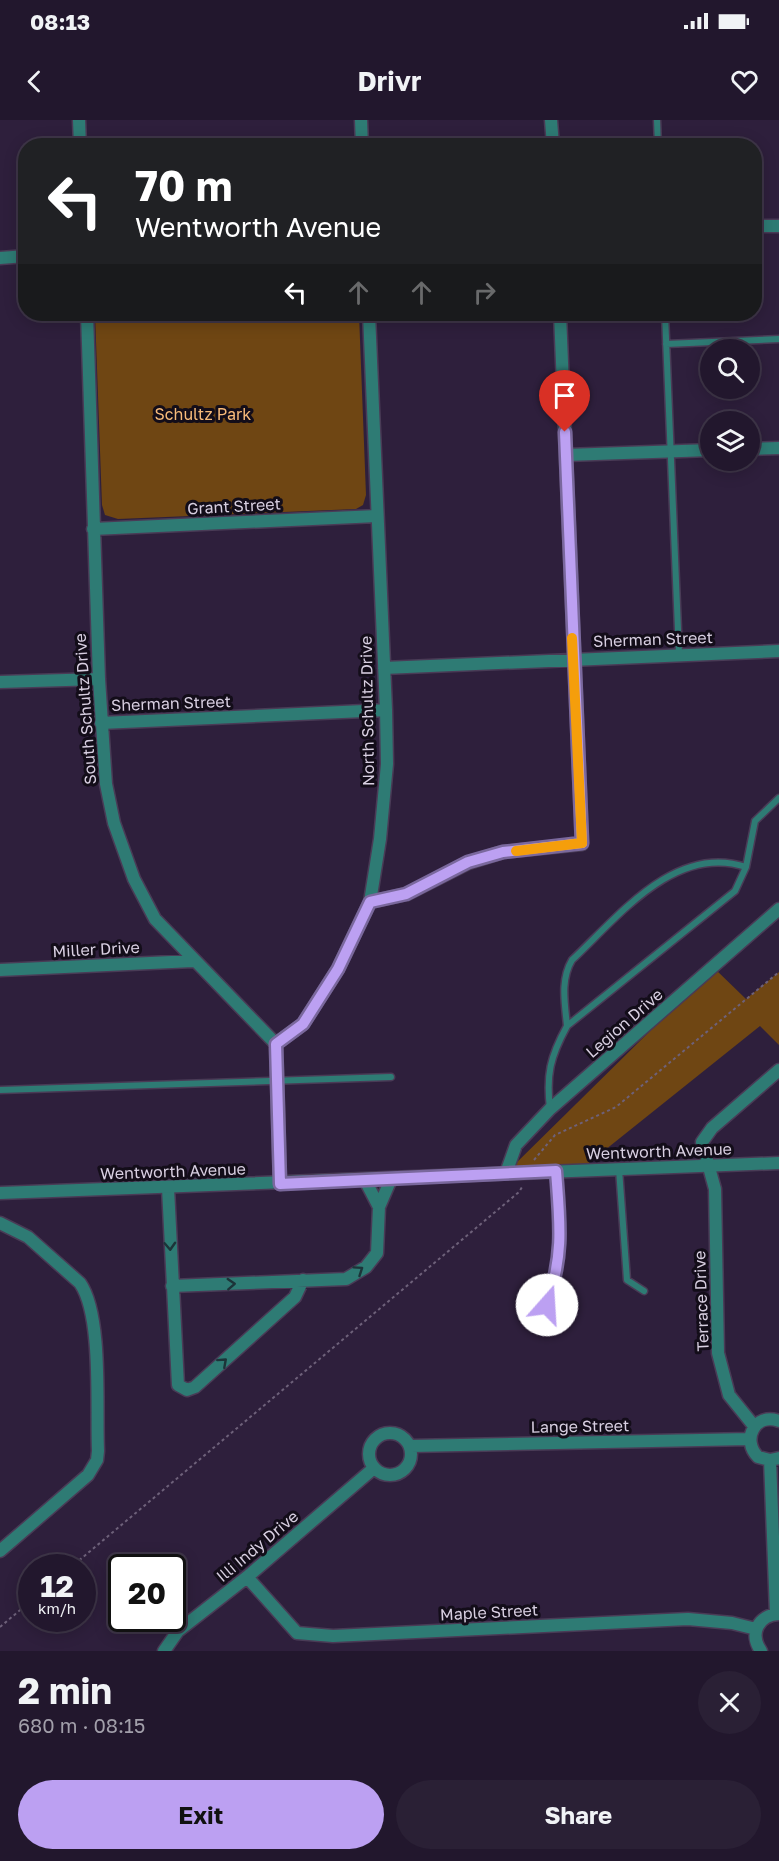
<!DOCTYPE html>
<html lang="en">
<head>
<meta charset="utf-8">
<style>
  body { margin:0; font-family:"Golos Text",sans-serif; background:#2a2035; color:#f1f3f6; height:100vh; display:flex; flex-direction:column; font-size:22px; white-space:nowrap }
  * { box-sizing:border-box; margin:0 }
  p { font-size:20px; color:#a29faa }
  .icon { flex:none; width:33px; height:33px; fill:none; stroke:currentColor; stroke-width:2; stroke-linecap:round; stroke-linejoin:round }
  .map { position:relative; height:1531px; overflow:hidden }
  .sheet { display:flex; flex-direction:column; background:#22172d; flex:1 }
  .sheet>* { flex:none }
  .top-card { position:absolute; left:18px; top:18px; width:744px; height:183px; border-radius:24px; box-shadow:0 3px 15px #0003,0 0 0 2px #3f3649; background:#202124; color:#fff; overflow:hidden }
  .controls { position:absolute; left:700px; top:219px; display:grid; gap:12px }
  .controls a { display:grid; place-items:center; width:60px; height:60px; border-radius:50%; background:#22172d; box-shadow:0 3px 15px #0003,0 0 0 2px #3f3649; font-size:30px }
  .speed { position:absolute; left:18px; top:1434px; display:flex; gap:12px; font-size:30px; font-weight:700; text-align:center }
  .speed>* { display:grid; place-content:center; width:78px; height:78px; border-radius:50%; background:#22172d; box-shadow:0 3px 15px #0003,0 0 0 2px #3f3649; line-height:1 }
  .speed small { font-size:15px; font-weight:400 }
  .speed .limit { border:3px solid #111; border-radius:9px; background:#fff; color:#111 }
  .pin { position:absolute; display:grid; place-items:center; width:51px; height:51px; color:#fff; margin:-62px -26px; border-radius:50% 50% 50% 0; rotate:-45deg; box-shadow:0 0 6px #0007 }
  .pin .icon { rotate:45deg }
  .me { position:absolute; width:66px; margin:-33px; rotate:19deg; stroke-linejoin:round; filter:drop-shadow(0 0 4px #0008) }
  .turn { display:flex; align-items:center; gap:21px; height:126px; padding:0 18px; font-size:27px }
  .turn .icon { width:78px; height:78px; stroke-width:2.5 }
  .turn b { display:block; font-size:42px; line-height:51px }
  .lanes { display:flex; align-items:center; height:57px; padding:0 18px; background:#0003; justify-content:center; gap:30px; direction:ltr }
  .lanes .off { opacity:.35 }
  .round { display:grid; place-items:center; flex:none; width:63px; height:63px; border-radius:32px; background:#2a2035 }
  .head { display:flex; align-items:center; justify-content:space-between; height:102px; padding:0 18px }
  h1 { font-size:36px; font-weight:700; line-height:45px }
  .button { display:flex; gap:12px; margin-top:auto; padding:12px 18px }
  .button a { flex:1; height:69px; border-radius:36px; background:#bca0f2; color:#111; font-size:24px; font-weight:700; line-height:69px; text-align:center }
  .button a+a { background:#2a2035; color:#f1f3f6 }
  .status { display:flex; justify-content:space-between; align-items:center; height:42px; padding:0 30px; background:#22172d; direction:ltr }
  .status svg { height:16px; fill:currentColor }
  header { display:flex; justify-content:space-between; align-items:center; height:78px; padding:0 18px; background:#22172d; font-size:27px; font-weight:700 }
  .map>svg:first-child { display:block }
  .green { fill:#6f4613 }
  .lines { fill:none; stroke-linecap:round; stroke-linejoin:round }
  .service-casing { stroke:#493b56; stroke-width:9 }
  .minor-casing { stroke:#493b56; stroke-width:15 }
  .tertiary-casing { stroke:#493b56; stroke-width:15 }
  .path { stroke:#6e617a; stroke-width:2; stroke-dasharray:3 3; stroke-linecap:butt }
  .service { stroke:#2e7b74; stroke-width:6 }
  .minor { stroke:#2e7b74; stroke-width:12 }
  .tertiary { stroke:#2e7b74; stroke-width:12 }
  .oneway { stroke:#1c3439 }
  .route-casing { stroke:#7a689d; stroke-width:15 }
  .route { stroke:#bca0f2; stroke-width:10 }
  .slow { stroke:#f59e0b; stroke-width:10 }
  .labels { text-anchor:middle; stroke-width:6; stroke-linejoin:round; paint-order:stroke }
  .park-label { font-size:16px; fill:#f8bb7a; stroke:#130d19 }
  .street-label { font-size:16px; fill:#d8cfe1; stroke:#130d19 }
</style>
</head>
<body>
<div class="status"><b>08:13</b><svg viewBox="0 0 49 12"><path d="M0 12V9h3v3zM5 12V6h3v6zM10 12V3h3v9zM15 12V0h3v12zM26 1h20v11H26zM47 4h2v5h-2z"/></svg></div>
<header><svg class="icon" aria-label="back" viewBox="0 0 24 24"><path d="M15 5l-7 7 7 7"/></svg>Drivr<svg class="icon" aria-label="heart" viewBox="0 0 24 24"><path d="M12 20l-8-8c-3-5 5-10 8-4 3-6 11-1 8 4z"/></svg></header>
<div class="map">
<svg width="779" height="1531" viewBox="0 0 779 1531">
  <rect width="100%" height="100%" fill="#2e1f3c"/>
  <!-- green -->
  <path class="green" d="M95,194H359L366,375L363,385L356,389L118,399L105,395L102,385Z
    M714,848L746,879L779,852V925L760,906L580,1050L506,1053Z"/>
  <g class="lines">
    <!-- service casing -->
    <g class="service-casing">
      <path id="service" d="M657,0L658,26
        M665,194L679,534
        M666,224L779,219
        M567,906C565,884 560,860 572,840C618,797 675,723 746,747
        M0,970L391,957
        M550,989C546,955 550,937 567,906L735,771L746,747L755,701L779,678
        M619,1049L627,1160L644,1171
        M547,1185C565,1133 560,1105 556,1052"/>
    </g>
    <!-- minor casing -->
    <g class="minor-casing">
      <path id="minor" d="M79,0L80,26
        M361,0L362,26
        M551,0L553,26
        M754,106H779
        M0,138L26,136
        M87,194L99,559L106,664L114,703L134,759L155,799L276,924
        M750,329L779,328
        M566,335L711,330
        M93,409L377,396
        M384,548L779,531
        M0,562L99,559
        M101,603L386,590
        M370,782L407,774L468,743L503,732L582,724L560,194
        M0,850L193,841
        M276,924L303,904L338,849L370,782L380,719L387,644L386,590L369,194
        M276,924L280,1064
        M506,1053L516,1025L550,989L779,789
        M168,1068L178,1265L187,1270L195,1267L295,1177L303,1160
        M379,1087L391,1059
        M0,1103L28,1117L80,1163C103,1196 96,1289 98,1331L97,1340L88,1355L0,1431
        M172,1166L346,1159L366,1147L377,1133L379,1087L365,1060
        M779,1301C755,1292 741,1320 758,1337L770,1340L779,1338
        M754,1306L729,1275L718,1233L715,1069L702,1022L712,1008L779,950
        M369 1334a21 21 0 1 1 42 0a21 21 0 1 1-42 0Z
        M411,1326L749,1319
        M770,1340L776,1493
        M247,1457L297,1513L333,1516L688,1499L732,1503L756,1509
        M164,1531L178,1511L247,1457L374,1348
        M761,1531C749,1514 758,1495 779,1494"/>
    </g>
    <!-- tertiary casing -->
    <g class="tertiary-casing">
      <path id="tertiary" d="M0,1073L779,1043"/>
    </g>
    <!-- path -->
    <path class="path" d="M534,1040L555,1015L616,987L779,852
      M70,1448L519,1072L522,1067
      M0,1507L32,1480"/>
    <!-- service -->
    <use href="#service" class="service"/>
    <!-- minor -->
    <use href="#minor" class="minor"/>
    <!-- tertiary -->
    <use href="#tertiary" class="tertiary"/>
  </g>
  <!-- one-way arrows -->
  <defs><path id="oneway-chevron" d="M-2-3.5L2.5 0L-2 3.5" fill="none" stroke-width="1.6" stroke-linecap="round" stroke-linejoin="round" transform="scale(1.5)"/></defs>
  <g class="oneway">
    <use href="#oneway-chevron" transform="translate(170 1126) rotate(87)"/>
    <use href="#oneway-chevron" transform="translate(359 1150) rotate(-34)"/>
    <use href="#oneway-chevron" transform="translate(231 1164) rotate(-3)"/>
    <use href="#oneway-chevron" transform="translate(223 1242) rotate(-42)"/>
  </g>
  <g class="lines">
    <!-- route casing -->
    <g class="route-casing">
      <path id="route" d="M547,1185C564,1133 560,1104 556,1051L280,1064L276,924L303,904L338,849L370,782L406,774L468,742L503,732L582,723L565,312"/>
    </g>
    <!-- route -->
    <use href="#route" class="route"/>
    <!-- slow -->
    <path class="slow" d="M516,731L582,723L572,518"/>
  </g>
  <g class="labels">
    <!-- park labels -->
    <g class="park-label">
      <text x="203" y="300">Schultz Park</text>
    </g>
    <!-- street labels -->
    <g class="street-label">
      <text transform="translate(234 386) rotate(-3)" y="6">Grant Street</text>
      <text transform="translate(653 519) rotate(-2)" y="6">Sherman Street</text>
      <text transform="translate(171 583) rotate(-2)" y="6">Sherman Street</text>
      <text transform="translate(85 589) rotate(-94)" y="6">South Schultz Drive</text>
      <text transform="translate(367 591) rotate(-91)" y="6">North Schultz Drive</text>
      <text transform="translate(96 829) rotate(-3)" y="6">Miller Drive</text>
      <text transform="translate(624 903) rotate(-41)" y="6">Legion Drive</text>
      <text transform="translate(659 1031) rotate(-2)" y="6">Wentworth Avenue</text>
      <text transform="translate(173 1051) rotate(-2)" y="6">Wentworth Avenue</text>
      <text transform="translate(701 1181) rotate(-92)" y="6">Terrace Drive</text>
      <text transform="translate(580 1306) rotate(-1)" y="6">Lange Street</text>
      <text transform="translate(257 1426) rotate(-40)" y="6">Illi Indy Drive</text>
      <text transform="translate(489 1492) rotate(-3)" y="6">Maple Street</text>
    </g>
  </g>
</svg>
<div class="controls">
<a><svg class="icon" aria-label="search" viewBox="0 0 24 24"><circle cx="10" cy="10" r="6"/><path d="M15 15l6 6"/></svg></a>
<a><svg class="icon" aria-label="layers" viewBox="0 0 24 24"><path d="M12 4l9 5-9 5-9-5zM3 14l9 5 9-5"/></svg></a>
</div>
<div class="speed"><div>12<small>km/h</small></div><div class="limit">20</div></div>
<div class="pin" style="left:565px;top:312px;background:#d93025"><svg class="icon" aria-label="arrive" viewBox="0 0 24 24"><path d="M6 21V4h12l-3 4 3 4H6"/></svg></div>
<svg class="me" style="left:547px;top:1185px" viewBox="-20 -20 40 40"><circle r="19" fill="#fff"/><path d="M0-13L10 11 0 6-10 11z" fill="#bca0f2"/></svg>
<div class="top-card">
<div class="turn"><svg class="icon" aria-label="left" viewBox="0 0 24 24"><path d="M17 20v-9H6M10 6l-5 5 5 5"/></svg><div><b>70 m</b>Wentworth Avenue</div></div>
<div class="lanes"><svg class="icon" aria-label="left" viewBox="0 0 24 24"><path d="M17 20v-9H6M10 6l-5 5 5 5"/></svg><svg class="icon off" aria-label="ahead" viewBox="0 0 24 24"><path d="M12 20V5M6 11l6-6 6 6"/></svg><svg class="icon off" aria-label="ahead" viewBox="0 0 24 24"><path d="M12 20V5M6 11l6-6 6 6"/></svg><svg class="icon off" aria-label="right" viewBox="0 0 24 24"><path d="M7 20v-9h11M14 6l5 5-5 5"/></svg></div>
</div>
</div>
<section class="sheet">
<div class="head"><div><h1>2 min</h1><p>680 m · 08:15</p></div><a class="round"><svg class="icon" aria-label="close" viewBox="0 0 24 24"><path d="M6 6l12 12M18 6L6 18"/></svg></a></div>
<div class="button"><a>Exit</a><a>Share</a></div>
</section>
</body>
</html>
